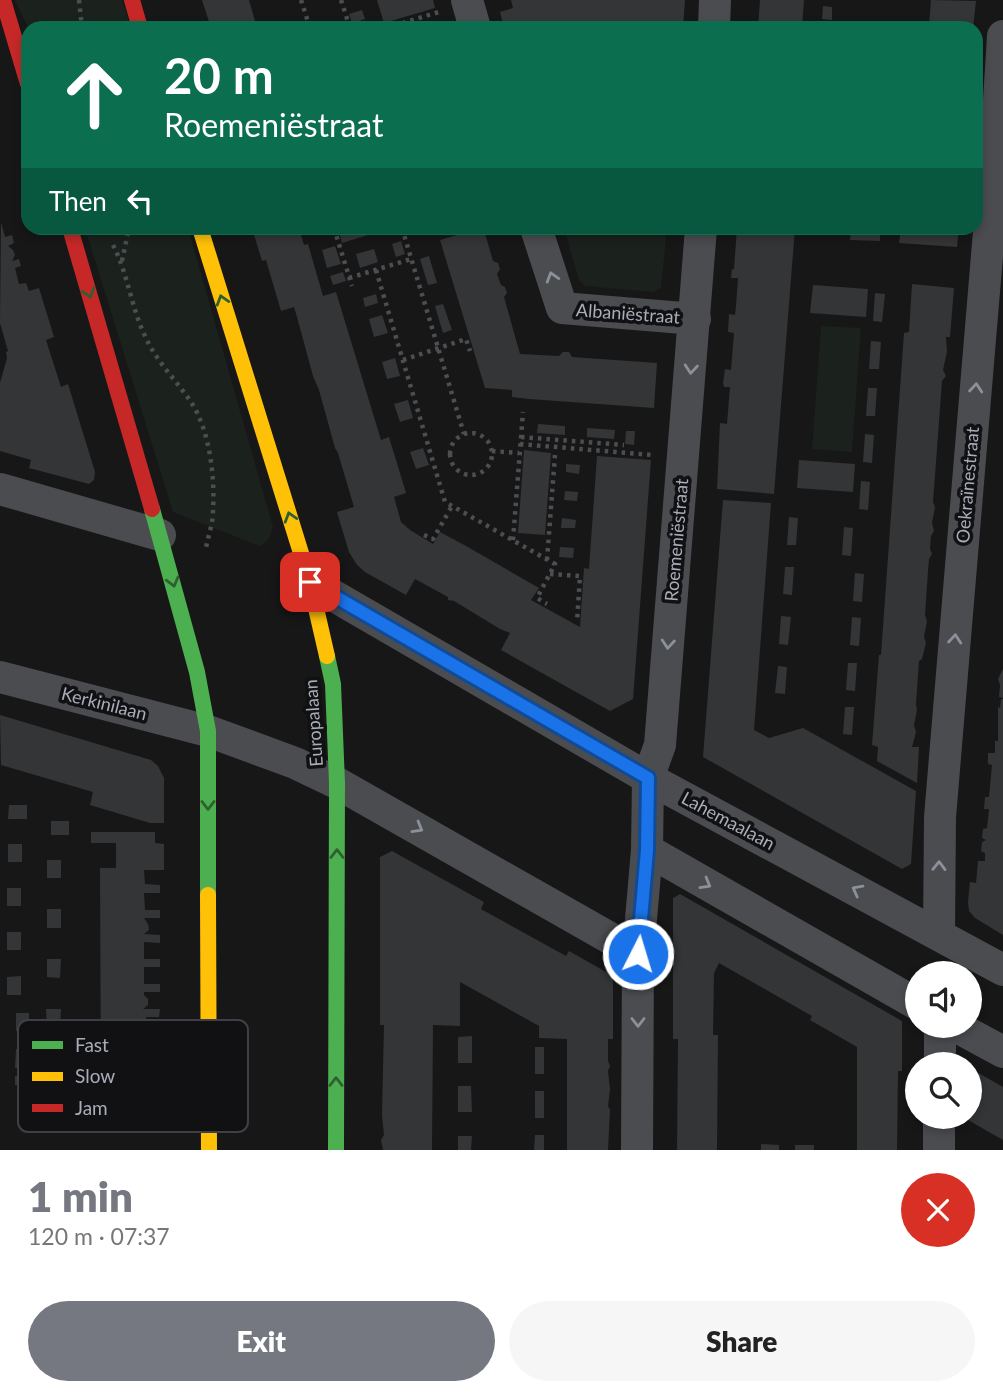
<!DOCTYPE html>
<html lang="en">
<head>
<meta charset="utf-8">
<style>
  body { margin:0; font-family:Lato,sans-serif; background:#f6f6f6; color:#222; height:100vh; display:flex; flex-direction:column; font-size:26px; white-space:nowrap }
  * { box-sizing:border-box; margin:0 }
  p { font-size:23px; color:#767676 }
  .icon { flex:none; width:38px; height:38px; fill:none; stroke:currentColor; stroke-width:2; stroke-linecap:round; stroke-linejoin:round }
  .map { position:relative; height:1150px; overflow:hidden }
  .sheet { display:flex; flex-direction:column; background:#fff; flex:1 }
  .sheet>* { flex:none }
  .guide { position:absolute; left:21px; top:21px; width:962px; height:214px; border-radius:21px; box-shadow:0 4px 10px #0003; background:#0b6e4f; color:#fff; overflow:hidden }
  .tools { position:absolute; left:905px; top:961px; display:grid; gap:14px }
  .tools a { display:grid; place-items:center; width:77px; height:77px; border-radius:50%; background:#fff; box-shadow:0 4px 10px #0003; font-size:35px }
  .pin { position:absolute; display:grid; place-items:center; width:60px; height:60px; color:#fff; margin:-30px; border-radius:14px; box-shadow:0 4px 10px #0006 }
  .me { position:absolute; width:77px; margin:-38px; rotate:5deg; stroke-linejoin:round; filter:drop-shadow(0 0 5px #0008) }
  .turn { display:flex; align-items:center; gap:24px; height:147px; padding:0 28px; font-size:32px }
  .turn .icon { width:91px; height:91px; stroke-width:2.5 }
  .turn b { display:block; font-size:49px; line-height:60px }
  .then { display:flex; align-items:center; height:66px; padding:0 28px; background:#0003; gap:14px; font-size:26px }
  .round { display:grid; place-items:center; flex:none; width:74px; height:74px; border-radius:37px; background:#f6f6f6 }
  .headline { display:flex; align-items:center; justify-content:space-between; height:119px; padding:0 28px }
  h1 { font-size:42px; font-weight:800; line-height:52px; color:#757880 }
  .cta { display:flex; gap:14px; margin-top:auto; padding:14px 28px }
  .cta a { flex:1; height:80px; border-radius:42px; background:#757880; color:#fff; font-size:28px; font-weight:800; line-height:80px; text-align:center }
  .cta a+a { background:#f6f6f6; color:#222 }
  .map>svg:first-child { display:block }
  .green { fill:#1b211c }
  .building { fill:#343537 }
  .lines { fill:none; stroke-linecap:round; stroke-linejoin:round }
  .path { stroke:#4d4e52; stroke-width:4.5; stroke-dasharray:3.5 5; stroke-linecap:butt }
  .street { stroke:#4b4c50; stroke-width:32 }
  .fast { stroke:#4caf50; stroke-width:16 }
  .slow { stroke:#ffc107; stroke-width:16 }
  .jam { stroke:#c62828; stroke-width:16 }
  .oneway { stroke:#8c9099 }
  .oneway2 { stroke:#2e6032 }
  .route-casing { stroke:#114b97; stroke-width:18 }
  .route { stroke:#1a73e8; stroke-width:12 }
  .labels { text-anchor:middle; stroke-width:7; stroke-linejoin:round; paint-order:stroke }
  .street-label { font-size:18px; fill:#a8adb8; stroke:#111113 }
  .key { fill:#111113; stroke:#3e4045; stroke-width:2 }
  .key-label { font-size:19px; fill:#a8adb8 }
</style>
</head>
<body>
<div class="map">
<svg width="1003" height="1150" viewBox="0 0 1003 1150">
  <rect width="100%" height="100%" fill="#171717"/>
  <!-- green -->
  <path class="green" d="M15,0H122L131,28H28Z
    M85,228H188L273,527L269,539L260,546L173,512Z
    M564,228H667L661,288L653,292L585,286L579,280Z
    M821,326L861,328L852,452L812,449Z"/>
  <!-- building -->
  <path class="building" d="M202,0H249L257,28H211Z
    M377,0H433L435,8L384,23Z
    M511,0H685L683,28H504L500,12L513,8Z
    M760,0H804L802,28H758Z
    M931,0L976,1L973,28L929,25Z
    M823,6L832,7V20L822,19Z
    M362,10L365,19L352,23L349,14Z
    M1,222L5,237L12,235L14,243L8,246L13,250L15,255L12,261L19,259L21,266L15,268L19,284L26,283L29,291L39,288L54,337L46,340L61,387L68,384L95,472L94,480L89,484L29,468L31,460L0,451V383L7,358L6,352L8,351L0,323Z
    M252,228H299L304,245L308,244L323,296L336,292L381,440L389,437L406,493L394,497L401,522L410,530L433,544L440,532L466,546L539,588L531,600L580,627L584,568L589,569L597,456L651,460L633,699L610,711L501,650L510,633L500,629L454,601L448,600V597L415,579L406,595L365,572L357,565L349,552L337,512L354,507L338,453L335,448L319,390L313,376L297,317L294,307L281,311L266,260L262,261Z
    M338,228H391L342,243Z
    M411,228H425L426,231L413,235Z
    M454,228H490L484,230L493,261L498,263L500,269L497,274L501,285L505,287L507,293L504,297L520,354L559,356L563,352H569L572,357L657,363L654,408L529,399L512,397V390L485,388L440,240L457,235Z
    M737,228H795L774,494L717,489L720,423L727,424L730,387H724L723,383L725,369L731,370L734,333L728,332L729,314L735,315L736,306L738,278H731L732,269H734Z
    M851,228H880V241L850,240Z
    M901,228H959L957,247L899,243Z
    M401,241L405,254L396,257L392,244Z
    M335,246L341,264L327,268L322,250Z
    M374,249L378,262L360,268L356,254Z
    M429,256L437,283L428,285L420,259Z
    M343,272L346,281L333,285L330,276Z
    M912,284L954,288L950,337H946L947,352L943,370L946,376L942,381L933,502L935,507L932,523L934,531L931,536L930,549L932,554L929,559L928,571L925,615L927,621L924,637L926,643L922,659L919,661L916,704L917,710L914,725L916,732L912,747H919L917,783L877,761L878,747L872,745L879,655H881L904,333L909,332Z
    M813,285L868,289L866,317L810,313Z
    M875,293L885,294L882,322L873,321Z
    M376,294L378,303L365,307L363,298Z
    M443,304L452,330L443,333L435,306Z
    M382,315L388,333L374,337L369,319Z
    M871,341L881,342L879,369H869Z
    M395,358L400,376L387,379L382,362Z
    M868,388H877L875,416H866Z
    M408,400L413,418L400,422L394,404Z
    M538,424L565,426V435L537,433Z
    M587,428L615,430L614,439L587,437Z
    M626,431H635L634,445L625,444Z
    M865,434L874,435L872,463L863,462Z
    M423,448L429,465L416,469L410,452Z
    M524,450L551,453L545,535L518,533Z
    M799,460L855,464L853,492L797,488Z
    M566,464L580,465L579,474L566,472Z
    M861,481L870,482L868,510L859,509Z
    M565,491L578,492L577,501L564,500Z
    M723,500L771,503L754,730L769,738L803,728L916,791L911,864L902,869L703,757Z
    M789,517L798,518L796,545H787Z
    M562,518L576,520L575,528H561Z
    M844,527L853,528L851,556L842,555Z
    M560,547L574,548L573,558L559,557Z
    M785,567H794L792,595L783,594Z
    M855,573L864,574L862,602L853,601Z
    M781,616L791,617L788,645L779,644Z
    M852,617L861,618L859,646L850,645Z
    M848,663H857L855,691L846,690Z
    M778,666L787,667L785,694L775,693Z
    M1003,669V698L999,697L1000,685L998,679Z
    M1001,699H1003V935L975,918L969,911L968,902L970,882L976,883L978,861H985V853L981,851L982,842L986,840L982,838L983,829L987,828L989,809H984L985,797H989L992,765L988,764V753H995V741H998V707L1000,708Z
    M845,707H854L852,735L843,734Z
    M0,715L151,760L158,766L164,778V823H150L90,805L93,792L1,765Z
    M9,805H27V819H8Z
    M51,821H69V835H51Z
    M91,832H155V843L164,844V870H144L145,884L160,885V893H144L145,910H160V918H144L148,924L149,930L144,934L160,935V943L144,942V959H160V967H144V984H160V992H144V995L148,999V1005L143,1009H160L159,1017H146V1035H162V1043H146L151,1049L150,1056L145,1060H162L161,1068H146V1084H162V1092L101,1094L100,868H116V843H91Z
    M8,844H22V862H8Z
    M392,851L484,902L481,909L566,956L569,951L613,976V1039H608V1061L610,1066L608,1071L610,1089L608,1106L610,1110L608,1150H567V1039L539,1038V1026L460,982V1026L433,1025L432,1150H383L381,1140L384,1135L382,1115L384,1025H380V857Z
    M47,860H61V878H47Z
    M7,888H21V906H7Z
    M680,894L902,1021V1071H898L897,1150H857V1047L810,1020L812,1016L719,963L714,973L713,1035H718L717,1150H677L678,1039H673V898Z
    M47,909H61V928H47Z
    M7,932H21V950H7Z
    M47,959H61L60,978L47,977Z
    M21,976V995H7V977Z
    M46,1009H61L60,1028H47Z
    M16,1013H29V1031H16Z
    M472,1036V1063H458V1037Z
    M535,1047H544V1074H535Z
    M16,1049H29V1067L15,1068Z
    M975,1071L1003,1087V1140L961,1116H970V1074Z
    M15,1076H29V1085H15Z
    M458,1086H471L472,1112H458Z
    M535,1091H544V1118H535Z
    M535,1135H544V1150H534Z
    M458,1136H472L471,1150H458Z
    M761,1144L779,1145V1150H761Z
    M795,1145H814V1150H795Z"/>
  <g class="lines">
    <!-- path -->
    <path class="path" d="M79,0L82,28
      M301,0L310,28
      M341,0L350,28
      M386,28L439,12
      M334,228L352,286
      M402,228L464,434
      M113,245C128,274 131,307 145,336C156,361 176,380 191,402C210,431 215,477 213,511C213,524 208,536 206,548
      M122,261L129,228
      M376,270L445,502L555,564L537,598L547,604
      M349,278L411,259
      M403,360L466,339L470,351
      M450 454a21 21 0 1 1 42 0a21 21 0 1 1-42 0Z
      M521,437L624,445
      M520,444L652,455
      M492,451L519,453
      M424,535L433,539L452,506
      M513,540L523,412
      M547,560L555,455
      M550,574L580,576L577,622"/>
    <!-- street -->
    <path class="street" d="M467,0L475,28
      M714,28L715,0
      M536,228L562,308L695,319
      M0,489L160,535
      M310,582L648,778L1003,970
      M0,677L208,731L295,763L337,783L638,954
      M647,850L917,1004
      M939,934L940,817L996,148L1003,36
      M955,1026L1003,1052
      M940,1064V1026
      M637,1150L638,954L647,850L648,778L660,745L701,228
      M939,1150V1116"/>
    <!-- fast -->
    <path class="fast" d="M152,509L197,672L208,731V895
      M327,656L333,684L337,783L336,1150"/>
    <!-- slow -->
    <path class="slow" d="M200,228L310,582L327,656
      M208,895L209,1150"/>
    <!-- jam -->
    <path class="jam" d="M3,0L28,84
      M132,0L140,28
      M70,228L152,509"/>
  </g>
  <!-- one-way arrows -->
  <defs><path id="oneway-chevron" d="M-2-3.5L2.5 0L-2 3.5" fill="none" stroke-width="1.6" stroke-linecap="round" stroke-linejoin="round" transform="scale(1.75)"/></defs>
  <g class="oneway">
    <use href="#oneway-chevron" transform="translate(552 277) rotate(-107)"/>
    <use href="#oneway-chevron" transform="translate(691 369) rotate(95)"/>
    <use href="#oneway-chevron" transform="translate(976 388) rotate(-85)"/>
    <use href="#oneway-chevron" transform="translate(955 639) rotate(-85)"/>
    <use href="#oneway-chevron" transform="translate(668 644) rotate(95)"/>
    <use href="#oneway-chevron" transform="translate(418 828) rotate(30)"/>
    <use href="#oneway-chevron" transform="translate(939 866) rotate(-89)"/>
    <use href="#oneway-chevron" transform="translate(706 884) rotate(30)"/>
    <use href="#oneway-chevron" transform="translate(857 890) rotate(-152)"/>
    <use href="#oneway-chevron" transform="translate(638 1022) rotate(90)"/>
  </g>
  <g class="oneway2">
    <use href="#oneway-chevron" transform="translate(89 293) rotate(74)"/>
    <use href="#oneway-chevron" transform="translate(222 300) rotate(-107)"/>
    <use href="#oneway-chevron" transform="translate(290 517) rotate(-107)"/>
    <use href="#oneway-chevron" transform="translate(173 582) rotate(75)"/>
    <use href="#oneway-chevron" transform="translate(208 805) rotate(90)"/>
    <use href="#oneway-chevron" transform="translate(337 854) rotate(-90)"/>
    <use href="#oneway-chevron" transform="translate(336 1082) rotate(-90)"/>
  </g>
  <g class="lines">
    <!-- route casing -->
    <g class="route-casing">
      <path id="route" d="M310,582L648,778L647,850L638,954"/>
    </g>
    <!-- route -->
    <use href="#route" class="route"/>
  </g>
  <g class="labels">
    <!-- street labels -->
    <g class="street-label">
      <text transform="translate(628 314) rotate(4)" y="6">Albaniëstraat</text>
      <text transform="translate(968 485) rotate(-85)" y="6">Oekraïnestraat</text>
      <text transform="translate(677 540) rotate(-85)" y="6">Roemeniëstraat</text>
      <text transform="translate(104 704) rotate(14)" y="6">Kerkinilaan</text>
      <text transform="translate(314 723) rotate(-94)" y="6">Europalaan</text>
      <text transform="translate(728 821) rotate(28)" y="6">Lahemaalaan</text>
    </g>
  </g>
  <!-- legend -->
  <rect x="18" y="1020" width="230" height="112" rx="10" class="key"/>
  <rect x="32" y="1041" width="31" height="8" fill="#4caf50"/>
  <rect x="32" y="1072" width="31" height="9" fill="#ffc107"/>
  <rect x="32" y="1104" width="31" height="8" fill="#c62828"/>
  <g class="key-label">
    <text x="75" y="1052">Fast</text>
    <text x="75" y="1083">Slow</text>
    <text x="75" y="1115">Jam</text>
  </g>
</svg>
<div class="tools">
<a><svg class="icon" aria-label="sound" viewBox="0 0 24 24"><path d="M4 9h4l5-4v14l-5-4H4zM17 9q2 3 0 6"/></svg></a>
<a><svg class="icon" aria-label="search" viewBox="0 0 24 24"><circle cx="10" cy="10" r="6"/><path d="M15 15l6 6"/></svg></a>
</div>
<div class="pin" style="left:310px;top:582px;background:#d93025"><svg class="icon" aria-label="arrive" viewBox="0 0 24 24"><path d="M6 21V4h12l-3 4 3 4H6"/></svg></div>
<svg class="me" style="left:638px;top:954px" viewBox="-20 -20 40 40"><circle r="17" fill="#1a73e8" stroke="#fff" stroke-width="3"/><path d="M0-11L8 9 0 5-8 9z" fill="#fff"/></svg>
<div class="guide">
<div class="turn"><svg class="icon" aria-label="ahead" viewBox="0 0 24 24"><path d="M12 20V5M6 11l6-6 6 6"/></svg><div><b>20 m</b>Roemeniëstraat</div></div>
<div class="then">Then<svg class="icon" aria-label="left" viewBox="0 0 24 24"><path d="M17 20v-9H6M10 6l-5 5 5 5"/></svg></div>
</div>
</div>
<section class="sheet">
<div class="headline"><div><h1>1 min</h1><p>120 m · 07:37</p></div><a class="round" style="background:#d93025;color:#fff"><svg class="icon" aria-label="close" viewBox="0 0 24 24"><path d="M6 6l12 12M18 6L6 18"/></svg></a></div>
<div class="cta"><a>Exit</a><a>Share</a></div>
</section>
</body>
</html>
